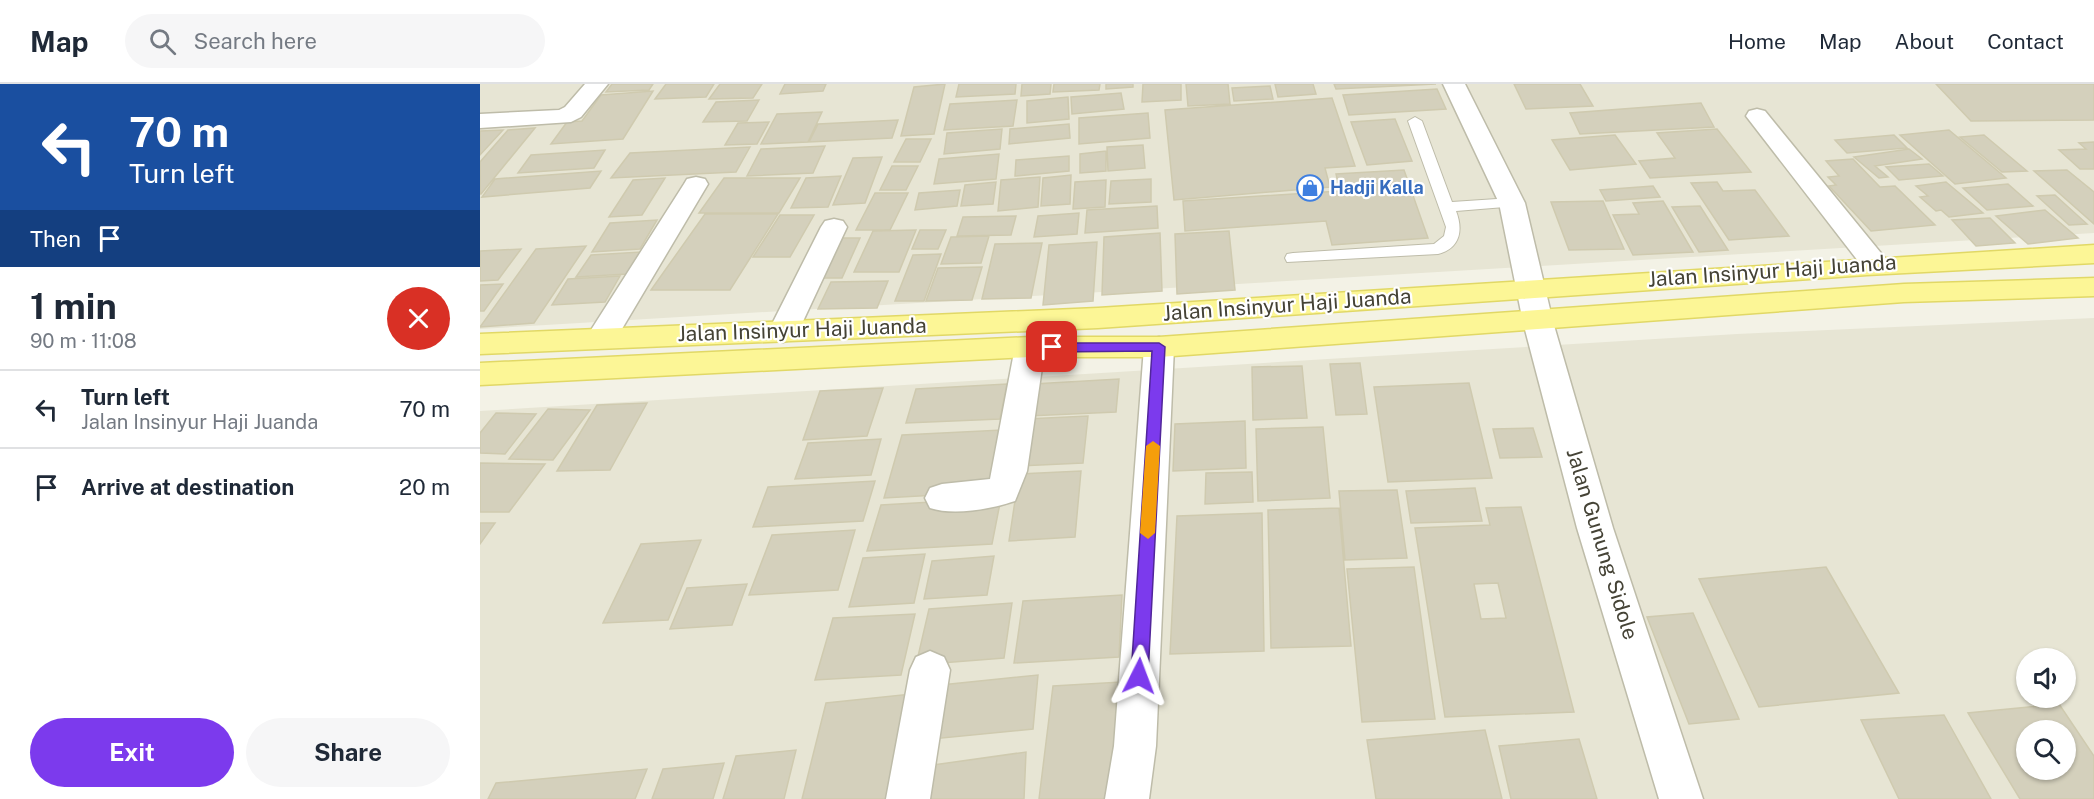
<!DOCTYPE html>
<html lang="en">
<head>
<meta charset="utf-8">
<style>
  body { margin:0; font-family:"Public Sans",sans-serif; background:#f6f6f7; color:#1f2937; height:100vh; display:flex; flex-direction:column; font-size:22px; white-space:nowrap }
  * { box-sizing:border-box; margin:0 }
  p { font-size:20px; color:#747a83 }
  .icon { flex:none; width:33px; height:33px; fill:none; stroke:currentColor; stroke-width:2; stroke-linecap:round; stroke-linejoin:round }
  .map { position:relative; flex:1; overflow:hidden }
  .details { display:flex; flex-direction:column; background:#fff; width:480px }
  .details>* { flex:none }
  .banner { background:#1a4fa0; color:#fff; overflow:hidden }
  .controls { position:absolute; left:1536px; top:564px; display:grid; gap:12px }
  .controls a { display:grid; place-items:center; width:60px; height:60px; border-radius:50%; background:#fff; box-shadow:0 2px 4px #0004; font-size:30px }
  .pin { position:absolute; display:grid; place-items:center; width:51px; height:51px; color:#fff; margin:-26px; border-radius:12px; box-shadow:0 3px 9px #0006 }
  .me { position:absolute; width:66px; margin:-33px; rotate:3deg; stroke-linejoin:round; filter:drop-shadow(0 0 4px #0008) }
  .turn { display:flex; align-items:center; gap:21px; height:126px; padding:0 30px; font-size:27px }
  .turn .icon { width:78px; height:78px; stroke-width:2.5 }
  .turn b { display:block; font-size:42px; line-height:51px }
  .then { display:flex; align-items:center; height:57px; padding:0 30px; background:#0003; gap:12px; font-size:22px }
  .round { display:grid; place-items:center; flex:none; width:63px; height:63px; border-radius:32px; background:#f6f6f7 }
  .headline { display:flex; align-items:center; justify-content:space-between; height:102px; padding:0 30px }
  h1 { font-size:36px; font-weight:700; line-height:45px }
  .primary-button { display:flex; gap:12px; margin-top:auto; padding:12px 30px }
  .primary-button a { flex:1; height:69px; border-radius:36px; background:#7c3aed; color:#fff; font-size:24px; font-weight:700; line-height:69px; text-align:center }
  .primary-button a+a { background:#f6f6f7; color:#1f2937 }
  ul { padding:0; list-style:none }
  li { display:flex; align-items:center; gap:18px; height:78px; padding:0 30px; border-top:2px solid #e0e1e3 }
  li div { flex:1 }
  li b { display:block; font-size:22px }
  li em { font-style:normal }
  header { display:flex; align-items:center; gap:36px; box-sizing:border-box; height:84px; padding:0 30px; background:#fff; border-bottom:2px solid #e0e1e3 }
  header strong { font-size:28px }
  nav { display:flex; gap:33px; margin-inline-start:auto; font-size:21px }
  .search { width:420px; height:54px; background:#f6f6f7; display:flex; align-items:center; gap:15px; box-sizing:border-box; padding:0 21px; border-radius:33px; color:#747a83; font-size:22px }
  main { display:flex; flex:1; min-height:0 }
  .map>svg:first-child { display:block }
  .residential { fill:#e7e5d4; fill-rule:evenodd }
  .building { fill:#d4d0bc; stroke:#cfcaaf; stroke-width:1.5; fill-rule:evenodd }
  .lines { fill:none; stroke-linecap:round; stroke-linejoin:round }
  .service-casing { stroke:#bebca9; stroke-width:2 }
  .minor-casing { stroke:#bebca9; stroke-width:3 }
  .primary-casing { stroke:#e1d866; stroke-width:3 }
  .service { fill:#fff; fill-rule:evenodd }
  .minor { fill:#fff; fill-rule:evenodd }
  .primary { fill:#fcf696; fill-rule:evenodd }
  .route { fill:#7c3aed; stroke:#51269a; stroke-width:1.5 }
  .slow { fill:#f59e0b }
  .labels { text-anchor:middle; stroke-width:4.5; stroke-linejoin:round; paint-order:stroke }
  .far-shop-label { font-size:18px; font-weight:bold; fill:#366cbe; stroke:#fff; text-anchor:start }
  .street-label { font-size:21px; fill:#454336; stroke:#fff }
</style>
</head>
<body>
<header>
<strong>Map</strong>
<div class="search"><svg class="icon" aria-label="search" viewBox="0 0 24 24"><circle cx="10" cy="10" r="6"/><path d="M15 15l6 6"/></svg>Search here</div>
<nav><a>Home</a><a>Map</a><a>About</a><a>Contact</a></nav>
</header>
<main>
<section class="details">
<div class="banner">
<div class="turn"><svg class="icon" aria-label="left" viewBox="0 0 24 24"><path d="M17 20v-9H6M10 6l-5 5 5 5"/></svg><div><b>70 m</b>Turn left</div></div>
<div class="then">Then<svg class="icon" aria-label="arrive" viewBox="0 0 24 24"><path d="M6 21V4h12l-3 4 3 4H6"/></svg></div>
</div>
<div class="headline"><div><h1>1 min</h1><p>90 m · 11:08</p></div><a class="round" style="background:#d93025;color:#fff"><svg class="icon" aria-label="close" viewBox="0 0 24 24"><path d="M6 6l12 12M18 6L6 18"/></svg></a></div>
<ul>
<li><svg class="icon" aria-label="left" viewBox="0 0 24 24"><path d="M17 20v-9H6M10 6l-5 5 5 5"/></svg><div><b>Turn left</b><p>Jalan Insinyur Haji Juanda</p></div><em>70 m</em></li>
<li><svg class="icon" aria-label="arrive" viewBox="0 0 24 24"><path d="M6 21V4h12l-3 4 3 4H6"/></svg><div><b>Arrive at destination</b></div><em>20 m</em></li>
</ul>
<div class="primary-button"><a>Exit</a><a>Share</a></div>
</section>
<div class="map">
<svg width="1614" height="715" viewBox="0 0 1614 715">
  <rect width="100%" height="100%" fill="#f3f2e6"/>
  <!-- residential -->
  <path class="residential" d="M0,0H1614V149L0,245Z
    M1614,234V715H0V327L1257,250ZM1546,574H1586V614H1546ZM1546,646H1586V686H1546Z"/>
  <!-- building -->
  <path class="building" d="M132,0H173L169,6L126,8Z
    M186,0H234L226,13L175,15Z
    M240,0H282L273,14L229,15Z
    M305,0H346L343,7L300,10Z
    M465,0L454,50L421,52L434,3Z
    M479,0H536L535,10L476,13Z
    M542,0H571L570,10L541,12Z
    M574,0H620L619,6L573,8Z
    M626,0H653V3L626,5Z
    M663,0H701V16L662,18Z
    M706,0H748L750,20L708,22Z
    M795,0H833L836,10L798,13Z
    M854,0H956L856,5Z
    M1034,0H1100L1113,22L1046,25Z
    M1456,0H1614V36L1491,37Z
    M790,2L793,15L754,17L752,4Z
    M957,5L966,25L869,31L863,11Z
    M173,7L143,55L71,60L87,38L102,37L121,11Z
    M641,9L644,25L592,30L591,13Z
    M588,13L589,35L547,39V17Z
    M852,14L875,82L845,84L850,103L694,116L685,26Z
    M279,16L267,37L223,38L236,18Z
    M537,16L533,42L464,46L470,20Z
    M1221,19L1234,43L1100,50L1090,29Z
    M342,28L328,58L281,60L297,30Z
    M668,29L670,54L599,60V34Z
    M915,35L932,77L887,81L871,38Z
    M418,36L412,54L329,58L338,40Z
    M289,38L277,60L245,61L258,39Z
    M589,40L590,54L529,60L530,45Z
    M55,44L1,110H0V78L28,46Z
    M522,45L520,65L464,70L467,49Z
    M1237,45L1271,88L1170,94L1159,77L1195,74L1177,49Z
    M23,46L0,71V47Z
    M1469,46L1519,88L1526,94L1475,100L1420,51Z
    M1135,51L1156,80L1090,86L1072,56Z
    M1414,51L1427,64L1367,69L1355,56Z
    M1504,51L1547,87L1522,88L1480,53Z
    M426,55H451L440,78H414Z
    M1614,58V85H1600L1579,66L1606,65L1599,59Z
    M663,61L665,84L628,87L627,63Z
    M345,62L333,89L267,92L281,65Z
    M270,63L256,88L131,94L150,69Z
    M1429,65L1442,75L1395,82L1408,93L1399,94L1374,73Z
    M125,66L114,84L38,89L51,71Z
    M626,67V87L600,89V70Z
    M519,70L516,95L454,100L459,75Z
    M589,72V87L535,92L536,76Z
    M402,73L385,119L353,121L373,74Z
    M1373,75L1400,103L1415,102L1455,141L1391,147L1349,102L1356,101L1348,93L1359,92L1346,77Z
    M1449,80L1463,92L1419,96L1406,83Z
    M412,82H438L426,106H400Z
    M924,86L948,154L852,161L846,137L705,147L703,117L860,107L856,90Z
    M1587,86L1614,108V140L1554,87Z
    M121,87L110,104L2,113L15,95Z
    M591,91L590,120L561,122L563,94Z
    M361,92L348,123L311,124L326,94Z
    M560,93L558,123L518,127L521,96Z
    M185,94L162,131L129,133L153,96Z
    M244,94H320L299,129H219Z
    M671,95V118L629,120L631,97Z
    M626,96L625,123L593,125L595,98Z
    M516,98L513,120L481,122L485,101Z
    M1237,98L1243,107L1275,106L1309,152L1249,156L1211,99Z
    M1466,98L1503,129L1469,133L1461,126L1456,127L1440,113L1448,112L1436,102Z
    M1528,100L1553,122L1507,126L1483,104Z
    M1173,102L1180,113L1126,117L1120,106Z
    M480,106L477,122L435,126L439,109Z
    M395,109H428L410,146H376Z
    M1575,111L1607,140L1589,141L1557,112Z
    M1123,117L1144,165L1089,166L1071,118Z
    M1183,117L1213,168L1153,171L1133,131L1159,130L1153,119Z
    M677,122L678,144L605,149L607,126Z
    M1220,122L1248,166L1219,168L1192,123Z
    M1565,126L1598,154L1548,160L1516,132Z
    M599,129L597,150L554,153L558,132Z
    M225,130H298L250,206H171Z
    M300,131H334L310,173H273Z
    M536,132L531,151L477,152L483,133Z
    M1510,134L1535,159L1496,162L1472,136Z
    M177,136L160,165L112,168L130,139Z
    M436,146L419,188H374L393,147Z
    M440,146H466L458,165H432Z
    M749,147L755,206L697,210L695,150Z
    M680,149L682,207L622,211L624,153Z
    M509,152L501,179L461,180L471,153Z
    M358,154H380L362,194H338Z
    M617,158L613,217L563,221L569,161Z
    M562,159L551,214L502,215L515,160Z
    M106,162L54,239L0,243L56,165Z
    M41,165L18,196L0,197V167Z
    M161,168L147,190L96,193L111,171Z
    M461,170L444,217H415L433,171Z
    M502,183L492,216L446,217L458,184Z
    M140,192L125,218L72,221L88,195Z
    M408,197L397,224L338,225L351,198Z
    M23,200L4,227H0V201Z
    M880,279L887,330L856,331L850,280Z
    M822,282L827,334L773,336L772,283Z
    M639,295L636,328L548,332L553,300Z
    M989,299L1012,394L908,398L894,303Z
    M527,300L520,335L426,339L436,305Z
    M403,304L387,352L323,356L340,307Z
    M167,319L130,386L77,387L117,321Z
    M68,325L110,326L73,376L29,375Z
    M16,329L56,330L25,370L0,369V349Z
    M608,332L603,379L539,382L546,335Z
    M765,337L766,384L693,387L695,340Z
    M843,343L850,414L778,417L776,345Z
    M1053,344L1062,373L1020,374L1013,345Z
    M522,346L511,408L404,414L422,351Z
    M401,355L391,391L315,395L328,359Z
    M0,379L65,380L29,428H0Z
    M601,387L595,453L529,457L539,390Z
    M772,388L773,418L725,420L726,389Z
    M395,397L383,437L273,443L288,403Z
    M995,404L1002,437L931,439L926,407Z
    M917,406L927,474L865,476L859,407Z
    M521,414L512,460L387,467L401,421Z
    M1041,423L1094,628L965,633L935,444L1010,441L1006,424ZM1018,499L1026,534L1001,535L994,500Z
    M859,424L871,562L791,564L788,426Z
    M782,429L784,567L690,570L697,432Z
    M0,439H15L0,460Z
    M375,446L358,506L269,511L292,451Z
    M221,456L188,536L123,539L161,460Z
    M445,470L434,519L369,523L383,474Z
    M514,472L507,511L444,515L452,477Z
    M934,483L955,635L882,638L867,485Z
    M1346,483L1419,609L1279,623L1219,495Z
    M267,500L252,541L190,545L207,504Z
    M642,511L639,573L534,579L543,517Z
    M532,519L524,574L436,581L449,525Z
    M1213,529L1259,635L1209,640L1167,533Z
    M435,530L421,591L335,596L353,534Z
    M558,591L553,645L452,655L461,601Z
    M641,598L633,715H559L573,602Z
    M441,609L423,715H322L346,619Z
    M1579,620L1614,672V715H1540L1488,629ZM1546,646H1586V686H1546Z
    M1464,631L1511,715H1419L1381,636Z
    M1005,646L1022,715H896L887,656Z
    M1099,655L1117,715H1031L1019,662Z
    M316,666L304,715H243L256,672Z
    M546,668L544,715H441L446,682Z
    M244,679L233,715H172L183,685Z
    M167,685L155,715H8L16,699Z"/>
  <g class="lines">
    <!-- service casing -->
    <g class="service-casing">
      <path id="service" d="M935,33L942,37L972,118L1032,114L1037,116L1040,119L1037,122L976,127C983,145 981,164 958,170L807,178L805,174L807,170L813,169L954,160L964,152L966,143L928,37Z"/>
    </g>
    <!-- minor casing -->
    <g class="minor-casing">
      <path id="minor" d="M105,0H128L101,33L91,38L0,44V30L79,26L85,23Z
        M963,0H985L1045,119L1073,238L1133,444L1223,715H1179L1097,444L1043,238L1019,119Z
        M1277,25L1285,27L1405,174L1409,180L1405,186L1395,189L1385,186L1266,32L1269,27Z
        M216,93L225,95L228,100L133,260L122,263L111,260L107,253L111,246L204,100L207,95Z
        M354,135L363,137L367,143L318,248L313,255L303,258L293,255L288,248L341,143L345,137Z
        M550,253L561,256L565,263L547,387L535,417C511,425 474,432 450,424L445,414L450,404L462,400L510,395L535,263L539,256Z
        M679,253L690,256L694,263L676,662L669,715H625L634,662L664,263L668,256Z
        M450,567L464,573L470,586L450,715H406L430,586L436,573Z"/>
    </g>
    <!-- primary casing -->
    <g class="primary-casing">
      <path id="primary" d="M1614,161V179L1387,191L618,244L0,270V250L618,224Z
        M1614,194V212L1424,218L679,273H550L0,301V279L550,253H679L1424,200Z"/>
    </g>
    <!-- service -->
    <use href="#service" class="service"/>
    <!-- minor -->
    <use href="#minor" class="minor"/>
    <!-- primary -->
    <use href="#primary" class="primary"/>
  </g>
  <!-- route -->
  <path class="route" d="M572,259H679L685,263L668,592L665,597L659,599L653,597L651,592L672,267L572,268L565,263Z"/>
  <!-- slow -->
  <path class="slow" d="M673,357L680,362L675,449L668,455L660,449L666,362Z"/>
  <!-- icons -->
  <defs>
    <g id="shop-ring" transform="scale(1.35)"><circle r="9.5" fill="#fff" stroke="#3f7fe0" stroke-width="1.5"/><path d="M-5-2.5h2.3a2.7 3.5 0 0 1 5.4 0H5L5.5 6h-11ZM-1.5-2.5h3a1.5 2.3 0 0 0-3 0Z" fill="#3f7fe0"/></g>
  </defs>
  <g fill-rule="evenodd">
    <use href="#shop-ring" x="830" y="104"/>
  </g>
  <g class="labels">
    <!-- far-shop labels -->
    <g class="far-shop-label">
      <text x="850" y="110">Hadji Kalla</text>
    </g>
    <!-- street labels -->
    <g class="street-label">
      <text transform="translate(1292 187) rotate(-4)" y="7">Jalan Insinyur Haji Juanda</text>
      <text transform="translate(807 221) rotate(-4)" y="7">Jalan Insinyur Haji Juanda</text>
      <text transform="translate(322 246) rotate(-2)" y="7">Jalan Insinyur Haji Juanda</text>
      <text transform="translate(1122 460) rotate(73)" y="7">Jalan Gunung Sidole</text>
    </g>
  </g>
</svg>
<div class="controls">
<a><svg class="icon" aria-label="sound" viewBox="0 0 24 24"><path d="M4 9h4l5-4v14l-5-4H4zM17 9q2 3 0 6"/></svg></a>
<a><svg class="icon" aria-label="search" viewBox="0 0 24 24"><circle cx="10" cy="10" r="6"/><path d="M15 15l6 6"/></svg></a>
</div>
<div class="pin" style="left:572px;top:263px;background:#d93025"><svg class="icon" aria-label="arrive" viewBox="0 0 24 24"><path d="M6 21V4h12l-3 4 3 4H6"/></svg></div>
<svg class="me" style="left:659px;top:592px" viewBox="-20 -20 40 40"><path d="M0-17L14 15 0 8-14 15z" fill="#7c3aed" stroke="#fff" stroke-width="4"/></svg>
</div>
</main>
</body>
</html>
